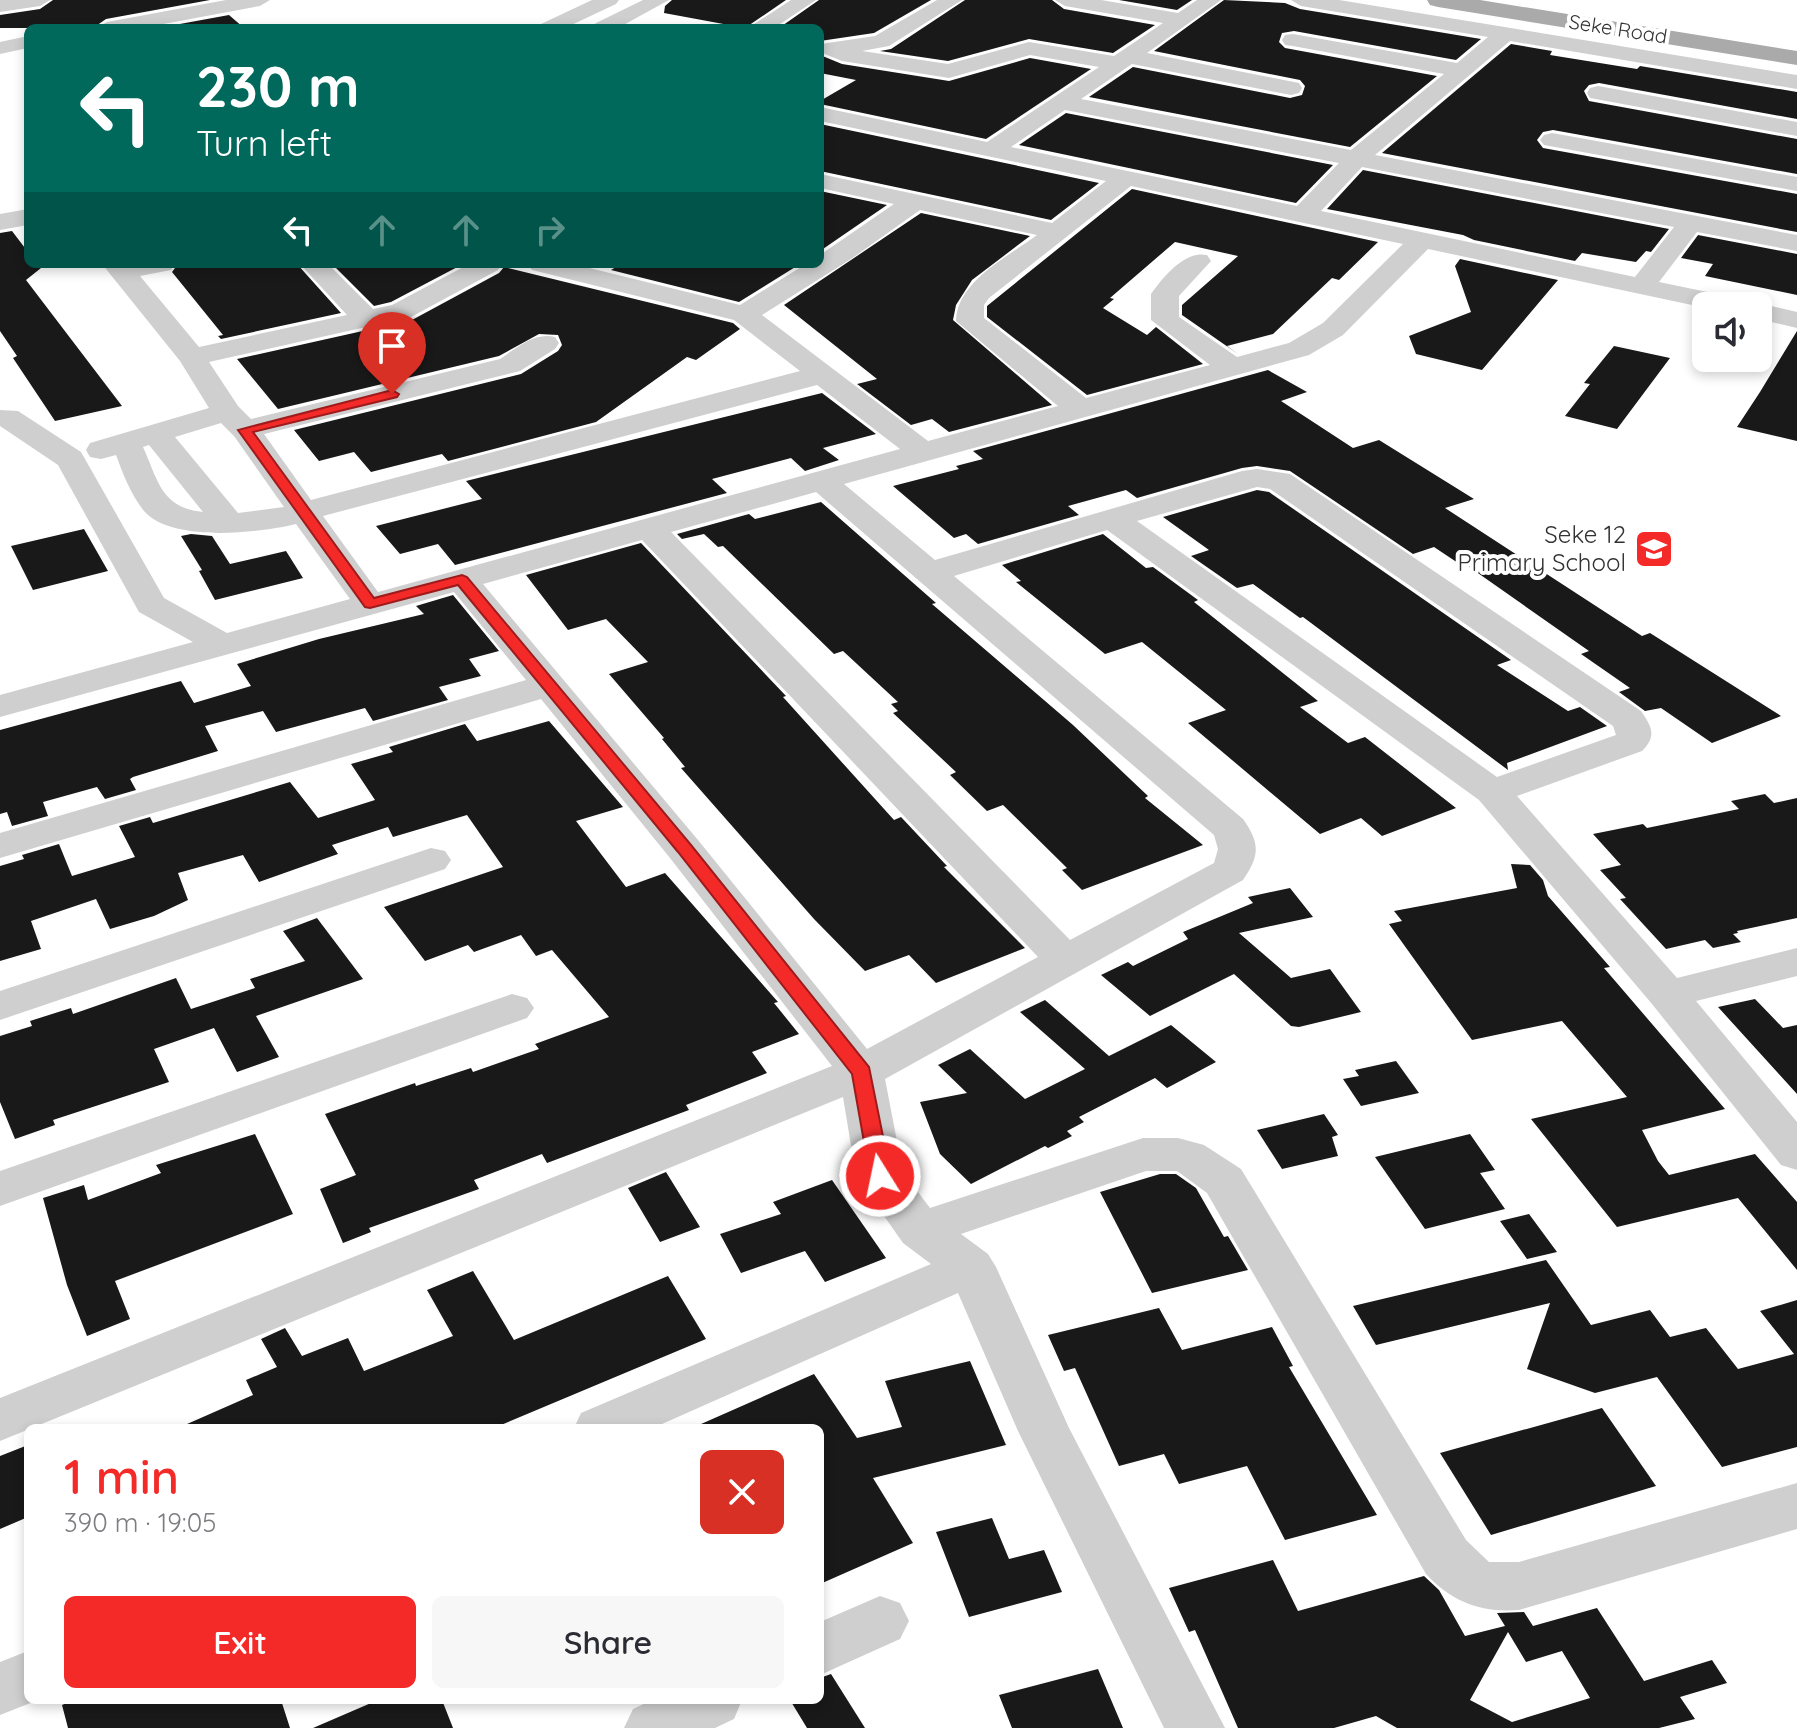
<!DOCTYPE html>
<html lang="en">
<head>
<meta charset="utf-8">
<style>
  body { margin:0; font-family:Quicksand,sans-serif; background:#f7f7f7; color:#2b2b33; height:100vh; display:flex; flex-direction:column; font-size:30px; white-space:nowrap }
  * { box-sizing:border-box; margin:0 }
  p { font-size:26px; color:#7c7c81 }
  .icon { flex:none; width:44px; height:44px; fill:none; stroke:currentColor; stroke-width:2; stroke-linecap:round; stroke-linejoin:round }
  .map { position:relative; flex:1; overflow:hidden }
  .details { position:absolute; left:24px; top:1424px; width:800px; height:280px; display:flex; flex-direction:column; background:#fff; border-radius:12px; box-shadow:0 4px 12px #0003 }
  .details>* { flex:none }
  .top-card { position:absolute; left:24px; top:24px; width:800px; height:244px; border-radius:12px; box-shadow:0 4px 12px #0003; background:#00695c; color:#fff; overflow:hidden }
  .tools { position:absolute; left:1692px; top:292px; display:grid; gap:16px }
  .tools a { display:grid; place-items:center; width:80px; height:80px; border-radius:12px; background:#fff; box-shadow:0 4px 12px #0003; font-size:40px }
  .pin { position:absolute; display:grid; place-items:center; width:68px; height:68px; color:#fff; margin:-82px -34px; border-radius:50% 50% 50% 0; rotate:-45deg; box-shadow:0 0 8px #0007 }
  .pin .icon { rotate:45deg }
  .me { position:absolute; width:88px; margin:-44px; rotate:350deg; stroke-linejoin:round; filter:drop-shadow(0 0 6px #0008) }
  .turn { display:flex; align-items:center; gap:28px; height:168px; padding:0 40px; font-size:36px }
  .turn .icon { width:104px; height:104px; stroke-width:2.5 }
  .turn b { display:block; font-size:56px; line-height:68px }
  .lanes { display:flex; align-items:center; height:76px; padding:0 40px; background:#0003; justify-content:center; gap:40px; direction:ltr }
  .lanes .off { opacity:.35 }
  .round { display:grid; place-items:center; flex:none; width:84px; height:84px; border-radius:12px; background:#f7f7f7 }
  .headline { display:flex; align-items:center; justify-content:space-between; height:136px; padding:0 40px }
  h1 { font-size:48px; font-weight:600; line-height:60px; color:#f42a29 }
  .cta { display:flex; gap:16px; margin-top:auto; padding:16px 40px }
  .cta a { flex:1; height:92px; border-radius:12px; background:#f42a29; color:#fff; font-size:32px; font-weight:600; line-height:92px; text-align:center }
  .cta a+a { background:#f7f7f7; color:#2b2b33 }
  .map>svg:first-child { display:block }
  .building { fill:#191919; fill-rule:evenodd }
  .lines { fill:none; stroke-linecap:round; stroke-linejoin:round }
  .minor { fill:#cfcfcf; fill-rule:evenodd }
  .major { fill:#aaa; fill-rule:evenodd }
  .route { fill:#f42a29; stroke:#9f1b1b; stroke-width:2 }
  .labels { text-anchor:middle; stroke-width:8; stroke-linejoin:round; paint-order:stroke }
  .far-street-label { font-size:20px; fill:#323232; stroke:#fff }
  .poi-label { font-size:24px; fill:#323232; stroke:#fff; text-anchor:end }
</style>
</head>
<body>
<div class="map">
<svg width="1797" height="1728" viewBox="0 0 1797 1728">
  <rect width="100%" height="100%" fill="#fff"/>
  <!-- building -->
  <path class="building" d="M53,0H210L106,19L93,28H0V15L40,9Z
    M672,0H786L745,28L664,13L665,6Z
    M819,0H931L874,33L820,41V28H779Z
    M965,0H1052L1064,9L1155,25L1113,53L1029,39L948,61L880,51L891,49Z
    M1119,0H1192L1177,10Z
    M1224,0L1285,3L1300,9L1481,39L1456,60L1294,31L1282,33L1279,42L1285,48L1437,76L1350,147L1089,97L1133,67L1290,98L1302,95L1305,86L1300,80L1154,51Z
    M229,15L244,28H158Z
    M1511,44L1552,51L1550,55L1637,69L1640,66L1797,92V119L1599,83L1589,85L1584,91L1589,101L1797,139V174L1553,130L1543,132L1537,140L1543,148L1797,194V232L1382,153Z
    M820,55L842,64L949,81L1030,58L1091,69L986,139L820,104V101L856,80L820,73Z
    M1066,113L1333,165L1296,203L1019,145Z
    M820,124L1099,183L1051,220L820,171Z
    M1363,170L1669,229L1651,252L1646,251L1636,262L1582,253L1575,261L1474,240L1463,235L1327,209Z
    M1132,189L1378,242L1339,280L1332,278L1273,334L1227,346L1238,354L1182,315V305L1238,256L1175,242L1110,298L1114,299L1103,308L1147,335L1156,327L1203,364L1087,395L987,317V306Z
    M820,191L887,205L820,251Z
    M921,213L1030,236L972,280L956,305L953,320L1052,405L949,432L932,419L911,425L857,384L877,379L784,305Z
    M12,231L28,252V264H38L41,268L26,280L122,406L55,421L13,358L17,356L0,331V233Z
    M1698,235L1797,254V295L1705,276L1713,264L1681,258Z
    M1460,259L1558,280L1482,370L1416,354L1409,336L1471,312L1455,266Z
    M178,264H297L341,313L221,339L218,336L223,335L172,272Z
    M332,264H463L391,302L374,306Z
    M621,264H800L739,302L611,270Z
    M504,267L733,323L740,329L696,360L687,357L596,422L448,461L442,454L371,472L354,452L319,461L294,430L521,374L558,351L562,345L558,335L539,334L499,356L278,409L237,359L412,320L499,273Z
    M1797,331V441L1737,427L1760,392Z
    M1614,346L1670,358L1617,429L1565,416L1590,384L1584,383Z
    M1268,370L1307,392L1281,401L1353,448L1379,440L1474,499L1445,508L1642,636L1650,633L1781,716L1712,743L1661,708L1645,711L1619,692L1630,688L1581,654L1589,651L1465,564L1461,565L1434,547L1413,554L1290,471L1257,466L1242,468L1137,498L1126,490L1068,506L1079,515L978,544L966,534L954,538L893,486L959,469L956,466L983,459L973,451Z
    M822,393L876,434L823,448L839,460L805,471L791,458L712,479L727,493L455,565L438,544L400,554L376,526L482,499L466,481Z
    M1257,490L1269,492L1511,660L1497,665L1568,711L1580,707L1607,726L1507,763L1508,770L1303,617L1300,618L1253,584L1237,588L1191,556L1209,550L1163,517Z
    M821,502L936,603L932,604L1073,725L1148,796L1145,798L1203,845L1082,890L1062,870L1067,868L1003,805L987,811L950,775L956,772L893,713L898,711L891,704L898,702L843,651L834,654L723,546L718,547L704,534L682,539L677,534L749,514L755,519Z
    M84,529L108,571L33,590L11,546Z
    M191,534L212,536L230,564L286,551L303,578L215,600L199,571L202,570L181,536Z
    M1103,534L1146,568L1153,567L1198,600L1194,602L1318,701L1300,707L1348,743L1365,737L1456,808L1382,836L1361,818L1320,834L1188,723L1226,710L1142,642L1105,654L1016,582L1021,581L1002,565Z
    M641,543L786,696L783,697L894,820L901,817L947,866L944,867L1025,948L936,983L909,955L865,971L814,919L681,768L685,767L662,739L664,738L609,674L648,662L606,619L568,630L526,575Z
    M453,595L499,651L469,659L481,676L439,687L448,700L373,721L365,708L276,732L263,711L205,726L218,751L133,777L130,779L136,790L105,799L97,787L43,802L48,816L12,826L7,812L0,814V730L181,681L194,703L251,686L237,664L319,639L424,614L416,606Z
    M549,721L623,807L576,821L626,887L665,873L778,1002L774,1003L799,1034L752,1052L767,1073L686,1105L689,1110L547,1163L542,1154L474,1180L479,1189L369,1228L371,1232L343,1243L320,1189L356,1175L325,1114L415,1083L416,1086L471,1068L473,1072L539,1049L535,1044L609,1017L552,950L536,956L521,935L474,952L468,945L425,961L384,907L503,867L467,815L393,837L388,827L332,845L338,854L259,882L243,855L178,873L188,900L154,916L110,929L96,899L31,921L41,949L0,961V866L24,859L22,855L59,844L72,876L135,857L119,826L150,817L153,823L290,782L318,818L375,800L351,764L393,752L389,747L465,724L477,741Z
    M1765,794L1774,803L1797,798V918L1737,931L1738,933L1733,934L1741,942L1713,948L1705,940L1666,949L1620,899L1626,898L1600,870L1621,865L1593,834L1643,824L1647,828L1739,809L1731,801Z
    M1511,864L1530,865L1543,880L1548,896L1610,967L1604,968L1725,1109L1642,1130L1658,1161L1669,1175L1755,1154L1797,1202V1270L1738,1198L1617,1227L1531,1119L1627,1097L1562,1021L1472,1040L1389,924L1402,921L1394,911L1517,888Z
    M1290,888L1313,917L1239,933L1291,978L1330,969L1361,1012L1299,1027L1291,1026L1234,974L1150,1016L1101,975L1128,962L1133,966L1188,939L1183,932L1253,903L1248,897Z
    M317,918L363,979L256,1016L279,1057L237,1072L214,1028L154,1049L169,1082L53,1120L55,1125L15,1139L0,1102V1036L32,1026L30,1021L71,1008L73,1014L176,978L191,1009L255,988L250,979L305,961L283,931Z
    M1755,999L1783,1028L1797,1025V1094L1718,1007Z
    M1045,1000L1109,1056L1171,1025L1216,1062L1167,1088L1155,1078L1079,1117L1084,1122L1067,1131L1072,1136L1048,1148L1045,1146L971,1184L940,1154L920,1102L967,1093L938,1065L970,1049L1025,1099L1085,1069L1020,1012Z
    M1396,1061L1419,1093L1361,1106L1343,1079L1359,1076L1355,1070Z
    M1324,1114L1338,1135L1332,1137L1338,1156L1282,1169L1257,1130Z
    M255,1134L293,1214L115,1281L130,1319L87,1336L67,1285L43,1198L84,1185L88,1200L161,1173L156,1165Z
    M1470,1134L1495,1170L1480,1173L1505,1209L1425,1229L1375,1157Z
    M666,1172L700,1227L660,1242L628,1188Z
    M1160,1174H1176L1196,1188L1224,1237L1228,1236L1248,1270L1152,1293L1100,1192Z
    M832,1180L886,1258L825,1282L805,1251L741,1273L720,1234L781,1214L773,1202Z
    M1529,1214L1557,1252L1527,1259L1500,1221Z
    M1546,1260L1591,1325L1650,1310L1670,1337L1706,1328L1738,1369L1794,1354L1760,1311L1797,1300V1447L1722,1467L1657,1377L1595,1393L1527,1369L1550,1303L1376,1345L1353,1306Z
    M473,1271L514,1340L668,1276L706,1339L494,1428H178L253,1395L246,1380L277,1367L261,1339L285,1328L302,1356L348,1338L364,1371L453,1336L427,1290Z
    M1159,1308L1182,1350L1272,1327L1293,1366L1289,1367L1377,1515L1285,1540L1247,1466L1179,1484L1164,1454L1119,1466L1075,1368L1064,1371L1048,1335Z
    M970,1361L1006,1445L873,1478L913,1543L820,1584V1428H692L814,1374L857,1438L902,1427L885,1381Z
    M1602,1408L1656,1486L1491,1535L1440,1453Z
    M28,1445V1517L0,1529V1456Z
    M992,1518L1009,1559L1044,1550L1062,1592L969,1617L936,1532Z
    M1273,1560L1298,1611L1424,1576L1439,1590L1465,1636L1505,1626L1497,1613L1524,1612L1533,1626L1597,1608L1644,1681L1712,1660L1727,1683L1680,1697L1695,1719L1659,1728H1397L1376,1716L1334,1728H1238L1195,1630L1189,1632L1169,1588ZM1508,1632L1526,1662L1562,1651L1590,1698L1512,1722L1470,1700Z
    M1098,1669L1123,1728H1012L999,1695Z
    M831,1674L865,1728H807L790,1700H820V1678Z
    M74,1700H281L290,1728H68L62,1705Z
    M378,1700H442L453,1728H313Z"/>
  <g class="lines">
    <!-- minor -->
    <path class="minor" d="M0,0H50L40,6L0,12Z
      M226,0H270L260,6L142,28H96L107,22Z
      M592,0H619L616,4L565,28H537L541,24Z
      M643,0H669L618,28L592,27L596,23Z
      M791,0H816L774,28H748Z
      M937,0H962L889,46L862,51L948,64L1029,42L1114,56L1163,23L1065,6L1055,0H1101L1178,13L1197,0H1221L1147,53L1299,83L1302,88L1299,93L1291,95L1132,64L1081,99L1351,150L1444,74L1293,46L1285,45L1282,40L1285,35L1293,34L1457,63L1488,37L1301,6L1291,0H1339L1797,75V89L1510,41L1375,155L1797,235V251L1697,232L1659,282L1746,300L1749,305L1758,303L1797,312V328L1758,319V306L1706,308L1428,249L1343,335L1309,355L844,484L935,560L1242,471L1257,469L1290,474L1641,711C1652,727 1657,736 1642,751L1517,796L1677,978L1797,948V976L1696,1001L1797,1122V1170L1781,1165L1652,1004L1479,800L1107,530L954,576L1243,819C1260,843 1260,855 1243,880L885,1079L903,1172L930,1208L1143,1138H1178L1204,1145L1241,1169L1466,1540L1489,1562H1519L1797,1483V1529L1519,1610C1481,1613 1452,1602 1426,1574L1207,1193L1177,1171H1146L961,1234L988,1254L996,1267L1069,1428L1225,1728H1164L1018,1431L958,1293L653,1428H574L581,1413L931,1264L903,1243L856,1176L843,1097L0,1441V1398L832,1066L670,858L541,699L0,858V833L526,680L454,592L0,717V695L193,642L139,612L58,465L0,426V410L18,411L81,452L164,598L227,633L350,599L296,524C260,533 172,543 144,511C131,495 123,474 116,455L101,459L90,457L86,450L90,443L209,408L180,361L102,264H175L171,270L140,276L199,347L347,315L300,264H328L373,309L392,305L469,264H502L498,270L411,317L209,362L238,406L251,419L500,359C517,348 534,332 555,337L559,343L555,349L520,371L264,434L311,500L800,371L734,320L532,270L528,264H573L740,305L806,264H820V255L894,204L820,188V174L1052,223L1106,181L820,121V107L987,142L1099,67L1030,55L949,78L842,61L820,52L821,44L875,36ZM1065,110L1339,163L1297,206L1011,147ZM1362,167L1674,227L1635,277L1321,211ZM1131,186L1403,244L1323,323L1289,343L1237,357L1179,317V296L1211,261L1207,255C1185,250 1163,277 1151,294V320L1210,365L1086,398L984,318V305L989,298ZM920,210L1037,235C1008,257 957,281 956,321L1058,406L928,441L762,315L851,259ZM817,385L900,449L378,592L323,516ZM221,423L234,436L284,507L238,513L175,437ZM149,445L203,512C161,508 158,480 143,447ZM1257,487L1270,489L1613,726L1616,735L1497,777L1137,521ZM816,492L1214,835L1218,849L1214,863L1070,940L671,532ZM642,540L1038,957L867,1049L698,840L483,584Z
      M28,36V48L0,54V42Z
      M1598,86L1797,122V136L1590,98L1587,93L1590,88Z
      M1552,133L1797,177V191L1544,145L1540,140L1544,135Z
      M28,209V225L0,230V214Z
      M431,848L445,851L451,860L445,869L0,1020V991Z
      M512,994L527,998L534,1008L527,1018L0,1206V1171Z
      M880,1596L900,1603L909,1621L900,1639L820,1675V1622Z
      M28,1651V1700H38L0,1715V1662Z
      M652,1700H742L734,1719L715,1728H624L633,1709Z"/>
    <!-- major -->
    <path class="major" d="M1427,0H1480L1797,51V65L1438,7L1430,5Z"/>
  </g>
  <!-- route -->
  <path class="route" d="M392,390L399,394L397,397L253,432L374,598L462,575L467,577L691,845L869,1067L891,1176L888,1181H873L870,1176L852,1074L678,852L458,585L370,608L365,607L238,430Z"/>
  <!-- icons -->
  <defs>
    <g id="school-square" transform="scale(2)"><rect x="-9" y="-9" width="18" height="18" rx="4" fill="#f42a29" stroke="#fff"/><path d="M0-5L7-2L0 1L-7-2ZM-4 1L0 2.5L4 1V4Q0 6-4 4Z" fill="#fff"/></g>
  </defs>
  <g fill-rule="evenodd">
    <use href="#school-square" x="1654" y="549"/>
  </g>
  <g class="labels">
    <!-- far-street labels -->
    <g class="far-street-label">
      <text transform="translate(1618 29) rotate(9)" y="7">Seke Road</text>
    </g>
    <!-- poi labels -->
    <g class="poi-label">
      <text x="1626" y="543">Seke 12<tspan x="1626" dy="28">Primary School</tspan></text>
    </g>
  </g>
</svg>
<div class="tools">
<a><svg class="icon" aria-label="sound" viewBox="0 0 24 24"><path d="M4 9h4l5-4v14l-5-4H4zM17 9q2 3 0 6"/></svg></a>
</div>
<div class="pin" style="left:392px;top:394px;background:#d93025"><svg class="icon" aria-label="arrive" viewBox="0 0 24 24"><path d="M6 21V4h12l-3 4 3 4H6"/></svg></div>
<svg class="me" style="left:880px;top:1176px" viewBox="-20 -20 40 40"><circle r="17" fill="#f42a29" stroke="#fff" stroke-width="3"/><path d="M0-11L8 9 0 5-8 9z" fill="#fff"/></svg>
<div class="top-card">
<div class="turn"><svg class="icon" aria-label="left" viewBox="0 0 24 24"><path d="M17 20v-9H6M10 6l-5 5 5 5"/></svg><div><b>230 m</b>Turn left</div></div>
<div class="lanes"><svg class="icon" aria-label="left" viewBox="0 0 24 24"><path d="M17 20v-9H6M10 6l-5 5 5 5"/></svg><svg class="icon off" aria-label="ahead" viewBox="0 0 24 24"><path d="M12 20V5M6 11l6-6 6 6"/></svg><svg class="icon off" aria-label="ahead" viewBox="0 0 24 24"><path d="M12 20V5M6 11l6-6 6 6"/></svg><svg class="icon off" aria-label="right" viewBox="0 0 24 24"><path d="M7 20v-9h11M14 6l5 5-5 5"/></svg></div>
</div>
<section class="details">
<div class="headline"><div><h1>1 min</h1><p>390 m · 19:05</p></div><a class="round" style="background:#d93025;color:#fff"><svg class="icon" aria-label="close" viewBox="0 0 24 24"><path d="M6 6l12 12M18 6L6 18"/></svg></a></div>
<div class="cta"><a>Exit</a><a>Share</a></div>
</section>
</div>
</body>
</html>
